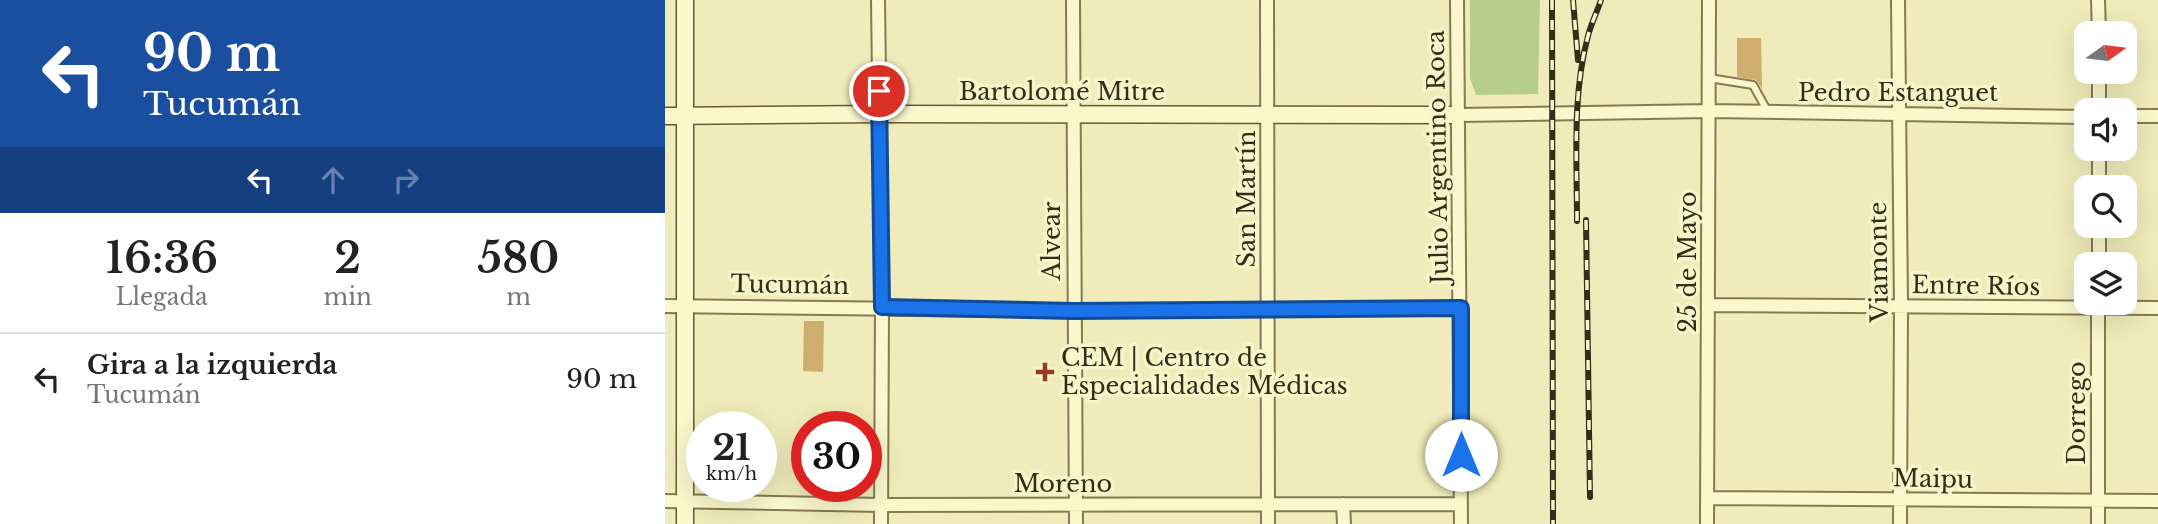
<!DOCTYPE html>
<html lang="es">
<head>
<meta charset="utf-8">
<style>
  body { margin:0; font-family:"Libre Baskerville",serif; background:#f6f6f6; color:#222; height:100vh; display:flex; flex-direction:column; font-size:26px; white-space:nowrap }
  * { box-sizing:border-box; margin:0 }
  p { font-size:23px; color:#767676 }
  .icon { flex:none; width:38px; height:38px; fill:none; stroke:currentColor; stroke-width:2; stroke-linecap:round; stroke-linejoin:round }
  .map { position:relative; flex:1; overflow:hidden }
  .details { display:flex; flex-direction:column; background:#fff; width:665px }
  .details>* { flex:none }
  .guide { background:#1a4fa0; color:#fff; overflow:hidden }
  .needle { width:46px; rotate:76deg }
  .buttons { position:absolute; left:1409px; top:21px; display:grid; gap:14px }
  .buttons a { display:grid; place-items:center; width:63px; height:63px; border-radius:14px; background:#fff; box-shadow:0 7px 28px #0002; font-size:35px }
  .speed { position:absolute; left:21px; top:411px; display:flex; gap:14px; font-size:35px; font-weight:700; text-align:center }
  .speed>* { display:grid; place-content:center; width:91px; height:91px; border-radius:50%; background:#fff; box-shadow:0 7px 28px #0002; line-height:1 }
  .speed small { font-size:18px; font-weight:400 }
  .speed .limit { border:10px solid #d22; background:#fff; color:#111 }
  .pin { position:absolute; display:grid; place-items:center; width:60px; height:60px; color:#fff; margin:-30px; border:4px solid #fff; border-radius:50%; box-shadow:0 2px 7px #0007 }
  .me { position:absolute; width:77px; margin:-38px; rotate:0deg; stroke-linejoin:round; filter:drop-shadow(0 0 5px #0008) }
  .turn { display:flex; align-items:center; gap:24px; height:147px; padding:0 28px; font-size:32px }
  .turn .icon { width:91px; height:91px; stroke-width:2.5 }
  .turn b { display:block; font-size:49px; line-height:60px }
  .lanes { display:flex; align-items:center; height:66px; padding:0 28px; background:#0003; justify-content:center; gap:35px; direction:ltr }
  .lanes .off { opacity:.35 }
  .eta { display:flex; justify-content:space-evenly; align-items:center; height:119px; text-align:center }
  .eta b { font-size:42px; font-weight:600; line-height:49px }
  ul { padding:0; list-style:none }
  li { display:flex; align-items:center; gap:21px; height:91px; padding:0 28px; border-top:2px solid #e0e0e0 }
  li div { flex:1 }
  li b { display:block; font-size:26px }
  li em { font-style:normal }
  main { display:flex; flex:1; min-height:0 }
  .map>svg:first-child { display:block }
  .green { fill:#b7cd8e }
  .building { fill:#cfad6e }
  .lines { fill:none; stroke-linecap:round; stroke-linejoin:round }
  .lane-casing { stroke:#867a54; stroke-width:10 }
  .street-casing { stroke:#867a54; stroke-width:16 }
  .secondary-casing { stroke:#675b37; stroke-width:19 }
  .lane { stroke:#faf7cd; stroke-width:6 }
  .street { stroke:#faf7cd; stroke-width:12 }
  .secondary { stroke:#faf7cd; stroke-width:16 }
  .rail-casing { stroke:#342d1a; stroke-width:6 }
  .rail { stroke:#f6f4c9; stroke-width:3.5; stroke-dasharray:10; stroke-linecap:butt }
  .route-casing { stroke:#114b97; stroke-width:18 }
  .route { stroke:#1a73e8; stroke-width:12 }
  .poi-dot { fill:#973c22; stroke:#f6f4c9; stroke-width:2.5 }
  .labels { text-anchor:middle; stroke-width:7; stroke-linejoin:round; paint-order:stroke }
  .street-label { font-size:24px; fill:#342d1a; stroke:#f6f4c9 }
  .poi-label { font-size:24px; fill:#342d1a; stroke:#f6f4c9; text-anchor:start }
</style>
</head>
<body>
<main>
<section class="details">
<div class="guide">
<div class="turn"><svg class="icon" aria-label="left" viewBox="0 0 24 24"><path d="M17 20v-9H6M10 6l-5 5 5 5"/></svg><div><b>90 m</b>Tucumán</div></div>
<div class="lanes"><svg class="icon" aria-label="left" viewBox="0 0 24 24"><path d="M17 20v-9H6M10 6l-5 5 5 5"/></svg><svg class="icon off" aria-label="ahead" viewBox="0 0 24 24"><path d="M12 20V5M6 11l6-6 6 6"/></svg><svg class="icon off" aria-label="right" viewBox="0 0 24 24"><path d="M7 20v-9h11M14 6l5 5-5 5"/></svg></div>
</div>
<div class="eta">
<div><b>16:36</b><p>Llegada</p></div>
<div><b>2</b><p>min</p></div>
<div><b>580</b><p>m</p></div>
</div>
<ul>
<li><svg class="icon" aria-label="left" viewBox="0 0 24 24"><path d="M17 20v-9H6M10 6l-5 5 5 5"/></svg><div><b>Gira a la izquierda</b><p>Tucumán</p></div><em>90 m</em></li>
</ul>
</section>
<div class="map">
<svg width="1493" height="524" viewBox="0 0 1493 524">
  <rect width="100%" height="100%" fill="#efebba"/>
  <!-- green -->
  <path class="green" d="M805,0H875L873,94L811,95L805,78Z"/>
  <!-- building -->
  <path class="building" d="M1072,38H1096L1097,89L1091,80L1072,77Z
    M139,321H159L158,372L138,371Z"/>
  <g class="lines">
    <!-- lane casing -->
    <g class="lane-casing">
      <path id="lane" d="M1044,78L1088,85L1103,112"/>
    </g>
    <!-- street casing -->
    <g class="street-casing">
      <path id="street" d="M213,0L217,307L216,524
        M408,0L411,524
        M602,0L603,524
        M792,0L796,524
        M1233,0L1236,306L1235,524
        M1433,0L1434,33
        M1434,72V110
        M793,115L1045,111L1421,117
        M1460,116H1493
        M1434,187V149
        M1434,264V226
        M1433,303V524
        M1044,305L1493,308
        M0,306L409,311L795,308
        M1042,498L1493,501
        M0,501L216,505L796,504
        M678,504L679,524
        M1042,524L1044,0"/>
    </g>
    <!-- secondary casing -->
    <g class="secondary-casing">
      <path id="secondary" d="M0,116L214,114L793,115
        M20,524V0"/>
    </g>
    <!-- lane -->
    <use href="#lane" class="lane"/>
    <!-- street -->
    <use href="#street" class="street"/>
    <!-- secondary -->
    <use href="#secondary" class="secondary"/>
    <!-- rail casing -->
    <g class="rail-casing">
      <path id="rail" d="M887,0L888,524
        M908,0L913,60
        M921,220L925,497
        M912,221C912,160 907,95 923,36C926,24 932,12 936,0"/>
    </g>
    <!-- rail -->
    <use href="#rail" class="rail"/>
  </g>
  <g class="lines">
    <!-- route casing -->
    <g class="route-casing">
      <path id="route" d="M214,91L217,307L409,311L796,308V455"/>
    </g>
    <!-- route -->
    <use href="#route" class="route"/>
  </g>
  <!-- markers -->
  <path class="poi-dot" d="M376.5 361.5h7v7h7v7h-7v7h-7v-7h-7v-7h7z"/>
  <g class="labels">
    <!-- street labels -->
    <g class="street-label">
      <text x="397" y="100">Bartolomé Mitre</text>
      <text x="1233" y="101">Pedro Estanguet</text>
      <text transform="translate(773 157) rotate(-91)" y="8">Julio Argentino Roca</text>
      <text transform="translate(582 199) rotate(-90)" y="8">San Martín</text>
      <text transform="translate(387 241) rotate(-90)" y="8">Alvear</text>
      <text transform="translate(1023 262) rotate(-90)" y="8">25 de Mayo</text>
      <text transform="translate(1214 262) rotate(-91)" y="8">Viamonte</text>
      <text transform="translate(125 285) rotate(1)" y="8">Tucumán</text>
      <text transform="translate(1311 286) rotate(1)" y="8">Entre Ríos</text>
      <text transform="translate(1412 413) rotate(-90)" y="8">Dorrego</text>
      <text transform="translate(1268 479) rotate(1)" y="8">Maipu</text>
      <text x="398" y="492">Moreno</text>
    </g>
    <!-- poi labels -->
    <g class="poi-label">
      <text x="396" y="366">CEM | Centro de<tspan x="396" dy="28">Especialidades Médicas</tspan></text>
    </g>
  </g>
</svg>
<div class="buttons">
<a><svg class="needle" viewBox="-14 -14 28 28"><path d="M0-13l5 13h-10z" fill="#e53935"/><path d="M0 13l5-13h-10z" fill="#767676"/></svg></a>
<a><svg class="icon" aria-label="sound" viewBox="0 0 24 24"><path d="M4 9h4l5-4v14l-5-4H4zM17 9q2 3 0 6"/></svg></a>
<a><svg class="icon" aria-label="search" viewBox="0 0 24 24"><circle cx="10" cy="10" r="6"/><path d="M15 15l6 6"/></svg></a>
<a><svg class="icon" aria-label="layers" viewBox="0 0 24 24"><path d="M12 4l9 5-9 5-9-5zM3 14l9 5 9-5"/></svg></a>
</div>
<div class="speed"><div>21<small>km/h</small></div><div class="limit">30</div></div>
<div class="pin" style="left:214px;top:91px;background:#d93025"><svg class="icon" aria-label="arrive" viewBox="0 0 24 24"><path d="M6 21V4h12l-3 4 3 4H6"/></svg></div>
<svg class="me" style="left:796px;top:455px" viewBox="-20 -20 40 40"><circle r="19" fill="#fff"/><path d="M0-13L10 11 0 6-10 11z" fill="#1a73e8"/></svg>
</div>
</main>
</body>
</html>
